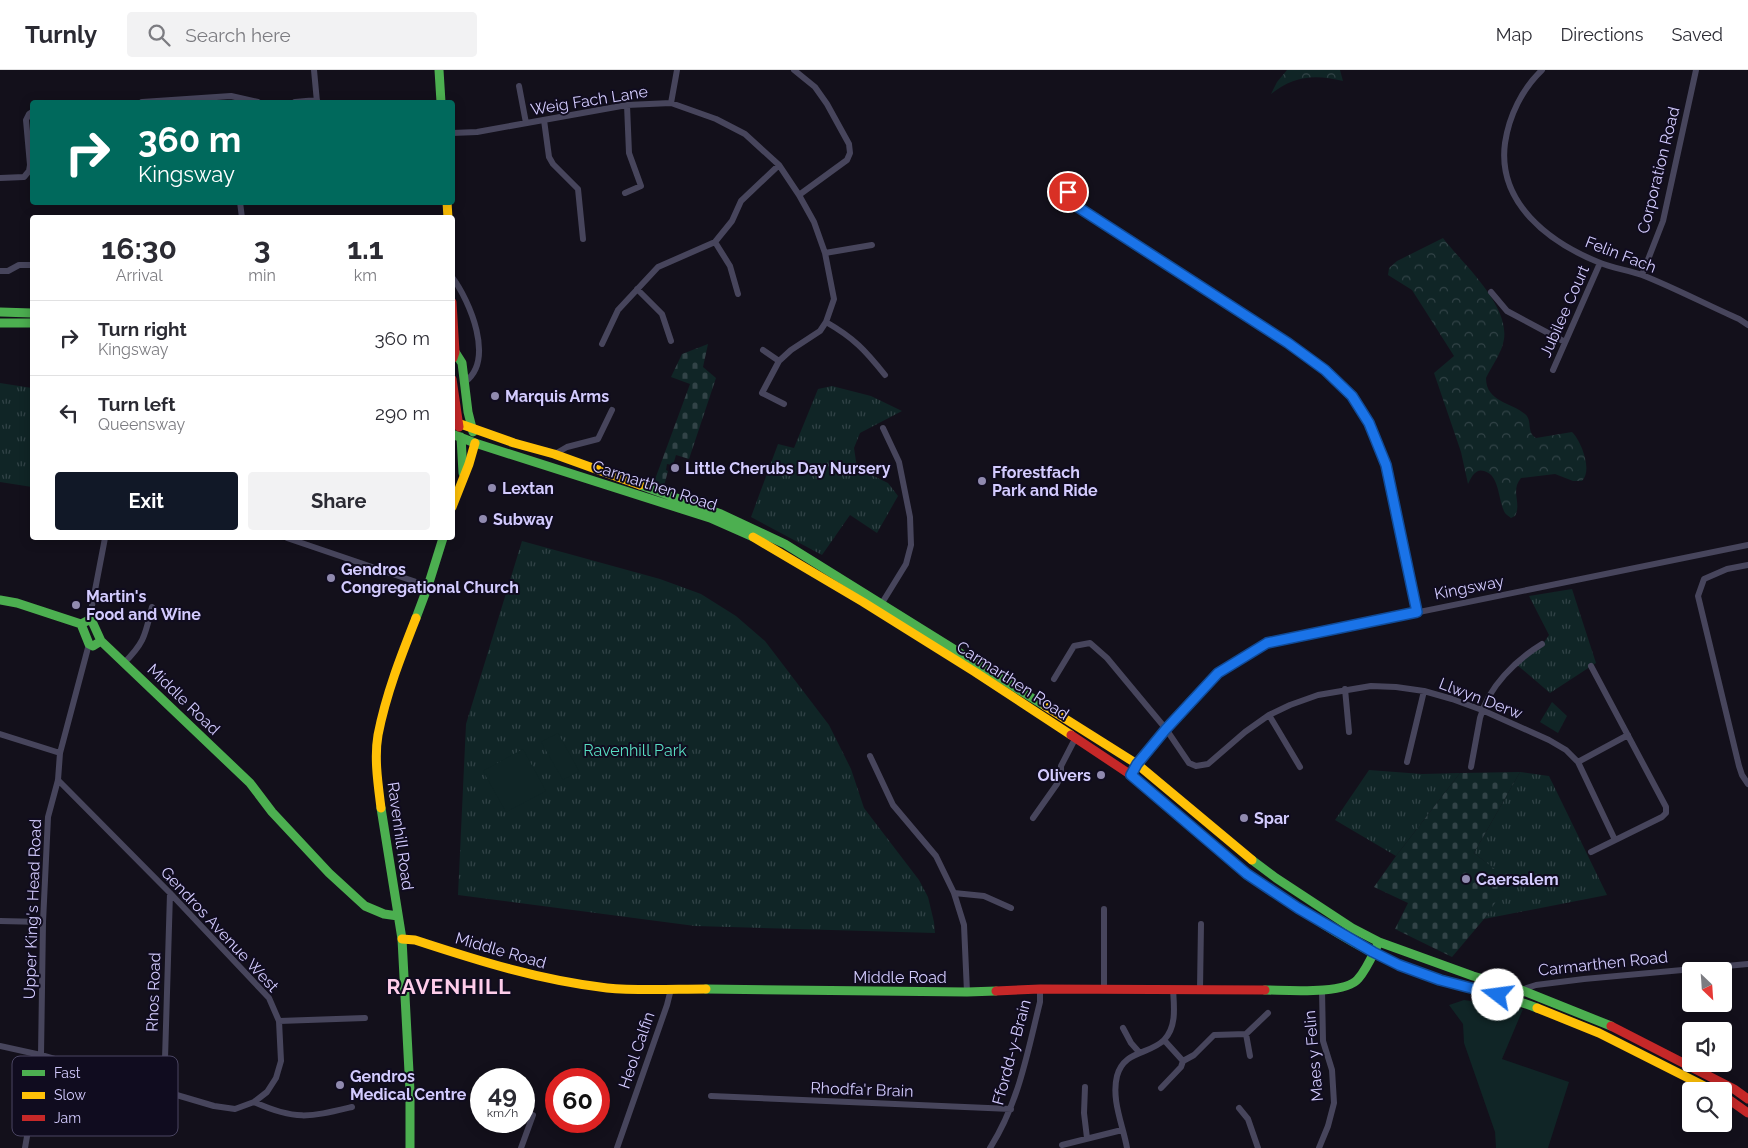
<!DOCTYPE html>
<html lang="en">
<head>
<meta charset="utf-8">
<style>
  body { margin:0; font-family:Raleway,sans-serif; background:#f2f2f3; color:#2b2b33; height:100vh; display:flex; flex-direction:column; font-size:19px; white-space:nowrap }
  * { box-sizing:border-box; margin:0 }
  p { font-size:16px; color:#7c7c81 }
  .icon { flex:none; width:28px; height:28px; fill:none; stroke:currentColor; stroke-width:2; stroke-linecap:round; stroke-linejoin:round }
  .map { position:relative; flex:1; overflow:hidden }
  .sheet { position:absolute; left:30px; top:145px; width:425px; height:325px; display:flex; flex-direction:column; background:#fff; border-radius:5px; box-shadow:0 2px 12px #0003 }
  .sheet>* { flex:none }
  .top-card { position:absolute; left:30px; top:30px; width:425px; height:105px; border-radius:5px; box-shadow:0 2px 12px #0003; background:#00695c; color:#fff; overflow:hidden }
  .needle { width:32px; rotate:155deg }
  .tools { position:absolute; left:1682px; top:892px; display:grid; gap:10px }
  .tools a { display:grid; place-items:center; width:50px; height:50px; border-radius:5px; background:#fff; box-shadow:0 2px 12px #0003; font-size:25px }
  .speed { position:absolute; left:470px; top:998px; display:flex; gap:10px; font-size:25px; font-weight:700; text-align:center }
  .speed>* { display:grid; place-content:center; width:65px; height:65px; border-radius:50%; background:#fff; box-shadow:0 2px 12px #0003; line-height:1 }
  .speed small { font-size:12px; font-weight:400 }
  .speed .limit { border:8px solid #d22; background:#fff; color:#111 }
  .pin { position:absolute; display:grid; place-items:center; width:42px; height:42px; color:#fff; margin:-21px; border:2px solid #fff; border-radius:50%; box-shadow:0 1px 5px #0007 }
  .me { position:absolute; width:55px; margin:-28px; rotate:285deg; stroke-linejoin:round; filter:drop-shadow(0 0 4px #0008) }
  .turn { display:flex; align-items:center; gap:18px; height:105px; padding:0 25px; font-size:22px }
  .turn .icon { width:65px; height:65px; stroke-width:2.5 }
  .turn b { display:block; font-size:35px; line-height:42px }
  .eta { display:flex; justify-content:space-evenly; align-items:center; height:85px; text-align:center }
  .eta b { font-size:30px; font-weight:700; line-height:35px }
  .button { display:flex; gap:10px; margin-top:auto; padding:10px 25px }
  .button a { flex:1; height:58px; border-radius:5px; background:#111827; color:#fff; font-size:20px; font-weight:700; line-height:58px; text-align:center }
  .button a+a { background:#f2f2f3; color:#2b2b33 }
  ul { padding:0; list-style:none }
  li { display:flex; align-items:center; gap:15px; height:75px; padding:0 25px; border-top:1px solid #e1e1e2 }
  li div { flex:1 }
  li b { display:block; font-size:19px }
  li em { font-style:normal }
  header { display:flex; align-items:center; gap:30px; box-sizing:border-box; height:70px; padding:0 25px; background:#fff; border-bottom:1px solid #e1e1e2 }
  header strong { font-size:24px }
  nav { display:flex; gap:28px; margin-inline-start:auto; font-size:18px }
  .search { width:350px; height:45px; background:#f2f2f3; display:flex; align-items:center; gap:12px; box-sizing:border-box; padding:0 18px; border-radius:5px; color:#7c7c81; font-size:19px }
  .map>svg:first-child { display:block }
  .grass { fill:url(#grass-tufts) }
  .forest { fill:url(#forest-crowns) }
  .cemetery { fill:url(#cemetery-stones) }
  .garden { fill:#102526 }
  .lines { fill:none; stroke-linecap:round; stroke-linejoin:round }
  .street { stroke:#47455c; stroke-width:6 }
  .fast { stroke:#4caf50; stroke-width:9 }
  .slow { stroke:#ffc107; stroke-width:9 }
  .jam { stroke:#c62828; stroke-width:9 }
  .route-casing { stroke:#114b97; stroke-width:12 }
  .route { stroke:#1a73e8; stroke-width:9 }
  .poi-dot { fill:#908aaf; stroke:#100c1f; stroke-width:2 }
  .labels { text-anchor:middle; stroke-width:4; stroke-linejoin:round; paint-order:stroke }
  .street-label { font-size:16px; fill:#d3cbfe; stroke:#100c1f }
  .poi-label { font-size:16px; font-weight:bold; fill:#d3cbfe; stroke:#100c1f; text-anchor:start }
  .park-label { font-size:16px; fill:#58ddc1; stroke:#100c1f }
  .district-label { font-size:21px; font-weight:bold; letter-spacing:1px; fill:#fecdea; stroke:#100c1f }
  .key { fill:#100c1f; stroke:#4a4562; stroke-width:1 }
  .key-label { font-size:14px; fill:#d3cbfe }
</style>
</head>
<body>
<header>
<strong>Turnly</strong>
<div class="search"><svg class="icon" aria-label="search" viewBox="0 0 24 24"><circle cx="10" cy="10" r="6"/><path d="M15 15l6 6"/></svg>Search here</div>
<nav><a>Map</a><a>Directions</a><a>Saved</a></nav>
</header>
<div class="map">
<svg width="1748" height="1078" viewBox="0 0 1748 1078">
  <defs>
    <pattern id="grass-tufts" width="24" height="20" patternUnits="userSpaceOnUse" patternTransform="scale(1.25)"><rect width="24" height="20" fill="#102526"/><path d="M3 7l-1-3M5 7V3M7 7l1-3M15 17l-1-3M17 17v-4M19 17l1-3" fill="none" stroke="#324347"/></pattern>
    <pattern id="forest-crowns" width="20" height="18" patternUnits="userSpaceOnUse" patternTransform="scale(1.25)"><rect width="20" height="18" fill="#102526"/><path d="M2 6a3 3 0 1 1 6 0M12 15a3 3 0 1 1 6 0" fill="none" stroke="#324347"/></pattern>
    <pattern id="cemetery-stones" width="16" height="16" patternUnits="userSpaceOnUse" patternTransform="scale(1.25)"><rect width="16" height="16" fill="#102526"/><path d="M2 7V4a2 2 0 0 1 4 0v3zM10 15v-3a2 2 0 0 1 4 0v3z" fill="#324347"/></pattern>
  </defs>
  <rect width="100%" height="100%" fill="#13101b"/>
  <!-- grass -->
  <path class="grass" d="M0,313L32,318V417L0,412Z
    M832,316L871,326L902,341L860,363L854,378L857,398L888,413L898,426L877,463L850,445L822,485L751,447L778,374L794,378L818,319Z
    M522,471L660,509L701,524L736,546L765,571L829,655L851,699L864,738L919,810L928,827L934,852L935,863L695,856L458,825L466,654Z
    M1572,519L1596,593L1550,623L1516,594L1542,575L1549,565L1529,526Z
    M1552,632L1567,646L1558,663L1540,652Z
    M1369,700L1422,704L1460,703L1396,786L1335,750Z
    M1520,702L1549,706L1607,825L1484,849L1509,811L1474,783Z"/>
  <!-- forest -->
  <path class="forest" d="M1287,0H1340L1343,11C1315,4 1293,6 1271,24L1277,12Z
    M1443,168C1462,193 1509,234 1504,269C1502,283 1492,295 1486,308C1486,332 1511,332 1525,344C1533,351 1526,362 1536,368L1572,362C1581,371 1593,400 1582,411H1573L1555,404L1521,408C1510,421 1522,433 1515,446L1511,448C1509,446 1506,445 1505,443C1498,431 1500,405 1484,401C1475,398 1471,408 1468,414L1461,382L1434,303L1454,286L1412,220L1388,205L1389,198L1397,191Z"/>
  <!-- cemetery -->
  <path class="cemetery" d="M708,274L703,297L716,308L689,389L676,385L673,395L667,394L666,400L668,401L664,416L654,412L690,314L671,307L682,284Z
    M1520,702L1474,783L1510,811L1484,849L1452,887L1395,859L1408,833L1374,817L1396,786L1460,703Z"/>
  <!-- garden -->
  <path class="garden" d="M558,663L579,701L563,710L541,672Z
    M523,679L546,721L506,742L483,701Z
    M1464,930L1523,939L1502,989L1569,1012L1548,1078H1496L1495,1062L1464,973L1463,954L1449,935Z"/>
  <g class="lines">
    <!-- street -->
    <path class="street" d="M314,0L317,32
      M794,0L815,17L827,34L849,74L850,83L847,90L799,125
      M1542,0C1522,19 1509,46 1505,73C1497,133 1549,172 1598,192C1612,198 1628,200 1642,205C1675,218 1707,235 1739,249L1748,255
      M519,16L526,53
      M142,32L231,26L258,32
      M295,32L317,30
      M671,33L677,0
      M544,50L549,87L553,94L578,119L583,169
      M452,63L477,62L627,35L671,33L716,49L745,64L779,95L799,125L814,152L825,183L834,229L826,252L820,261L791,280L779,291L762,323L784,334
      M30,95L26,50L29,44L32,42
      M0,108L24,107L29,101L30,95L32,94
      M1068,122V127L1070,132L1288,273L1325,300L1352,326L1369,353L1386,395L1417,542
      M625,123L641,116L629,83L627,35
      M240,132L242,148
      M715,172L730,196L738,224
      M825,183L872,175
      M0,201H8L19,195H32
      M1642,205L1663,151L1696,0
      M452,207C470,231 495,290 465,312
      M637,219L662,244L671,271
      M1491,222L1507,241L1565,272
      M826,252C854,268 865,280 885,305
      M602,274L618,240L658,197L715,172L732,151L741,131L779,95
      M763,280L779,291
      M1553,300L1600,193
      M555,384L567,377L598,369L612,340
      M287,468L428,516
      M1748,495L1727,499L1704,509L1698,526L1739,696L1742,705L1748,714
      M882,533L906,494L911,475L910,447L899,392L883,358
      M91,549V541L105,468
      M124,593C145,572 145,565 152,537
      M1054,609L1074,576L1090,573L1107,588L1166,659L1189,693L1196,696L1208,694L1245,662L1269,645L1290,635L1318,625L1371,616L1396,617L1424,621L1452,629L1482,640L1549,670L1566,680L1578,692L1615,770
      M1345,619L1349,662
      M1269,645L1300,697
      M0,664L60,683
      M870,686L893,735L936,786L954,823L964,855L967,922
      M1407,692L1424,621
      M1578,692L1628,665
      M1471,697L1480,648C1488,617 1516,590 1542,574
      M1131,705L1137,694L1166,659L1218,603L1267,573L1748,475
      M1033,748L1057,714L1061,705V696L1075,669
      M1591,782L1662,747L1666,743V737L1591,596
      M954,823L984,826L1011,838
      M0,851L43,852
      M1200,919L1201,854
      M1104,920V839
      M1521,920L1536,915L1584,909L1748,894
      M279,951L365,948
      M1123,958L1131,973L1139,982
      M1246,964L1250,986
      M1164,970L1183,991
      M0,976L41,985L214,1036L235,1039L254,1032L267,1022L276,1008L281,991L279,951L269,928L170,823L58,710
      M1183,991L1194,985L1214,965L1246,964L1268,943
      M1085,1017L1084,1043L1087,1068
      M1161,1018L1181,997L1183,991
      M164,1022L170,823
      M711,1026L1011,1039
      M254,1032C296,1051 310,1047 352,1037
      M1239,1038L1248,1049L1258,1078
      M1062,1075L1122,1060
      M25,1078L41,985L43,852L48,747L58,710L60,683L89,574
      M521,1078L533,1045
      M617,1078L667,935L671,919
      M990,1078C1019,1032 1027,984 1040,932V919
      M1127,1078C1123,1055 1111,1030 1117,1006C1124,980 1149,985 1164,970C1177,957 1174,936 1173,919
      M1319,1078L1328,1056L1334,1033L1332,1000L1323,971L1322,920"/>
    <!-- fast -->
    <path class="fast" d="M439,0L441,32
      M0,242L32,243
      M0,253H32
      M455,282L462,293L468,342L473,362
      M452,364L475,373L710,448L753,467
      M461,367L463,403
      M640,415L721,444L785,474L1045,636
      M0,530L17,533L81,554
      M416,548L428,516L443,468
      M81,554L91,549L101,571
      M81,554L89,574L93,576L101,571
      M101,571L250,713L272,742L329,803L365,836L384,844L398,846
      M381,738L402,869L410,1021V1078
      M1252,790L1276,808L1352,858L1379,872L1473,906L1521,920L1611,956
      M1274,822C1313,848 1356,877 1399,895C1444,914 1492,920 1537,938
      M706,919L967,922L996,921
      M1265,920C1285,920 1345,925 1358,909C1367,899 1373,884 1379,872"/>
    <!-- slow -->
    <path class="slow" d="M447,132L448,148
      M452,351L514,373L554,384L640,415
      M452,437L469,394L475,373
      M753,467L863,532L975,602L1071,665
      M1045,636L1137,694L1252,790
      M381,738C378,714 374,688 378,665C386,624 401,586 416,548
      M402,869L415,870C479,891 539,910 607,918C637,921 675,919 706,919
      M1537,938L1599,963L1714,1021"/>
    <!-- jam -->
    <path class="jam" d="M452,232L455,282L453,288
      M452,309L459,357
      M1071,665L1131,705L1247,804L1274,822
      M996,921L1040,919L1265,920
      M1611,956L1734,1019L1748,1029
      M1724,1026L1748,1043"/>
  </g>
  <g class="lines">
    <!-- route casing -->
    <g class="route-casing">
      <path id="route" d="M1068,122V127L1070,132L1288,273L1325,300L1352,326L1369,353L1386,395L1417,542L1267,573L1218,603L1166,659L1137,694L1131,705L1247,804L1298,838L1373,882L1399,895L1440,910L1498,925"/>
    </g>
    <!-- route -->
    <use href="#route" class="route"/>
  </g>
  <!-- markers -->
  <g class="poi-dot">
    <circle cx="495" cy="326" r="5"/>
    <circle cx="675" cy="398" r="5"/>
    <circle cx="982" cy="411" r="5"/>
    <circle cx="492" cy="418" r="5"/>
    <circle cx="483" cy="449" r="5"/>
    <circle cx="331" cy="508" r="5"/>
    <circle cx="76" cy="535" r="5"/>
    <circle cx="1101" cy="705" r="5"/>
    <circle cx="1244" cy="748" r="5"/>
    <circle cx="1466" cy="809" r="5"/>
    <circle cx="340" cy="1015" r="5"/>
  </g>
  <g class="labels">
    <!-- street labels -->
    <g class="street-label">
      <text transform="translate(589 30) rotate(-9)" y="6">Weig Fach Lane</text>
      <text transform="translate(1658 100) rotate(-76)" y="6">Corporation Road</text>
      <text transform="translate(1621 184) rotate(21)" y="6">Felin Fach</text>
      <text transform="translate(1564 241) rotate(-66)" y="6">Jubilee Court</text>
      <text transform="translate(655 415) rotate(18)" y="6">Carmarthen Road</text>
      <text transform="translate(1469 517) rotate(-11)" y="6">Kingsway</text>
      <text transform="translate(1013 610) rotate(33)" y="6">Carmarthen Road</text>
      <text transform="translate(1481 628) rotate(21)" y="6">Llwyn Derw</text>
      <text transform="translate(184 629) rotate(44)" y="6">Middle Road</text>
      <text transform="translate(401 766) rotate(82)" y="6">Ravenhill Road</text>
      <text transform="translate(32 839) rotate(-88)" y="6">Upper King's Head Road</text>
      <text transform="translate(220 859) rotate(47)" y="6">Gendros Avenue West</text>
      <text transform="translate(501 880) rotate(16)" y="6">Middle Road</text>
      <text transform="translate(1603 893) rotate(-6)" y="6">Carmarthen Road</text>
      <text x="900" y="913">Middle Road</text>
      <text transform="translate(153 922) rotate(-88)" y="6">Rhos Road</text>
      <text transform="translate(636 980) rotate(-71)" y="6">Heol Calfin</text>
      <text transform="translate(1011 982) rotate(-75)" y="6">Ffordd-y-Brain</text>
      <text transform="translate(1313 986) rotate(-95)" y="6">Maes y Felin</text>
      <text transform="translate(862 1019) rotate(2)" y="6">Rhodfa'r Brain</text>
    </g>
    <!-- poi labels -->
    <g class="poi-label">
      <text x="505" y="332">Marquis Arms</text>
      <text x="685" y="404">Little Cherubs Day Nursery</text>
      <text x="992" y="408">Fforestfach<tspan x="992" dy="18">Park and Ride</tspan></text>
      <text x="502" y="424">Lextan</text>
      <text x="493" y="455">Subway</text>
      <text x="341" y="505">Gendros<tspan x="341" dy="18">Congregational Church</tspan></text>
      <text x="86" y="532">Martin's<tspan x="86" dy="18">Food and Wine</tspan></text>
      <text x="1091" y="711" text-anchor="end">Olivers</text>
      <text x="1254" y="754">Spar</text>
      <text x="1476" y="815">Caersalem</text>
      <text x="350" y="1012">Gendros<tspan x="350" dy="18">Medical Centre</tspan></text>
    </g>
    <!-- park labels -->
    <g class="park-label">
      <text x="635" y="686">Ravenhill Park</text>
    </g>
    <!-- district labels -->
    <g class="district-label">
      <text x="449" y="924">RAVENHILL</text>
    </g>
  </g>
  <!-- legend -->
  <rect x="12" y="986" width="166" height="80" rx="8" class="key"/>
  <rect x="22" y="1000" width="23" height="6" fill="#4caf50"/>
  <rect x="22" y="1022" width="23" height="7" fill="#ffc107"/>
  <rect x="22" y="1045" width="23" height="6" fill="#c62828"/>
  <g class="key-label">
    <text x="54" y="1008">Fast</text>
    <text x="54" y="1030">Slow</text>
    <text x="54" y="1053">Jam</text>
  </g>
</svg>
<div class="tools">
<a><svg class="needle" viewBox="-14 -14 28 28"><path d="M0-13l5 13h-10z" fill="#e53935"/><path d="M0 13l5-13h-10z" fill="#7c7c81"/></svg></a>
<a><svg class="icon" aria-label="sound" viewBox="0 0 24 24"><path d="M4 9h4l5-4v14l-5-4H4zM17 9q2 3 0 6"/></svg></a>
<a><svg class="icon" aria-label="search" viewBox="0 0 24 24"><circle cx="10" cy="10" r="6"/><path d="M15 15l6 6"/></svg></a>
</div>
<div class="speed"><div>49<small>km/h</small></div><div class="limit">60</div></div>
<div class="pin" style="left:1068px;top:122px;background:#d93025"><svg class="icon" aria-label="arrive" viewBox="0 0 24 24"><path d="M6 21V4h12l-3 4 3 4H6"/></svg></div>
<svg class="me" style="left:1498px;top:925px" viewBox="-20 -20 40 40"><circle r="19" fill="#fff"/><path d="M0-13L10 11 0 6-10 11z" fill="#1a73e8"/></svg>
<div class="top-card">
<div class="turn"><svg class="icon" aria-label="right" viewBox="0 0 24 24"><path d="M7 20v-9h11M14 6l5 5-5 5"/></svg><div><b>360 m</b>Kingsway</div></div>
</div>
<section class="sheet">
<div class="eta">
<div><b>16:30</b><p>Arrival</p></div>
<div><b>3</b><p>min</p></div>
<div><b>1.1</b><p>km</p></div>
</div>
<ul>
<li><svg class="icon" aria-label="right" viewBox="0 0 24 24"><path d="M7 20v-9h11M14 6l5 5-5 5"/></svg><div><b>Turn right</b><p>Kingsway</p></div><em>360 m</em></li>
<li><svg class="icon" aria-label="left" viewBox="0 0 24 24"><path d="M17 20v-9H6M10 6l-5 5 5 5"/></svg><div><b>Turn left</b><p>Queensway</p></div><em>290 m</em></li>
</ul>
<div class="button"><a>Exit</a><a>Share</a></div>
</section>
</div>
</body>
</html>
